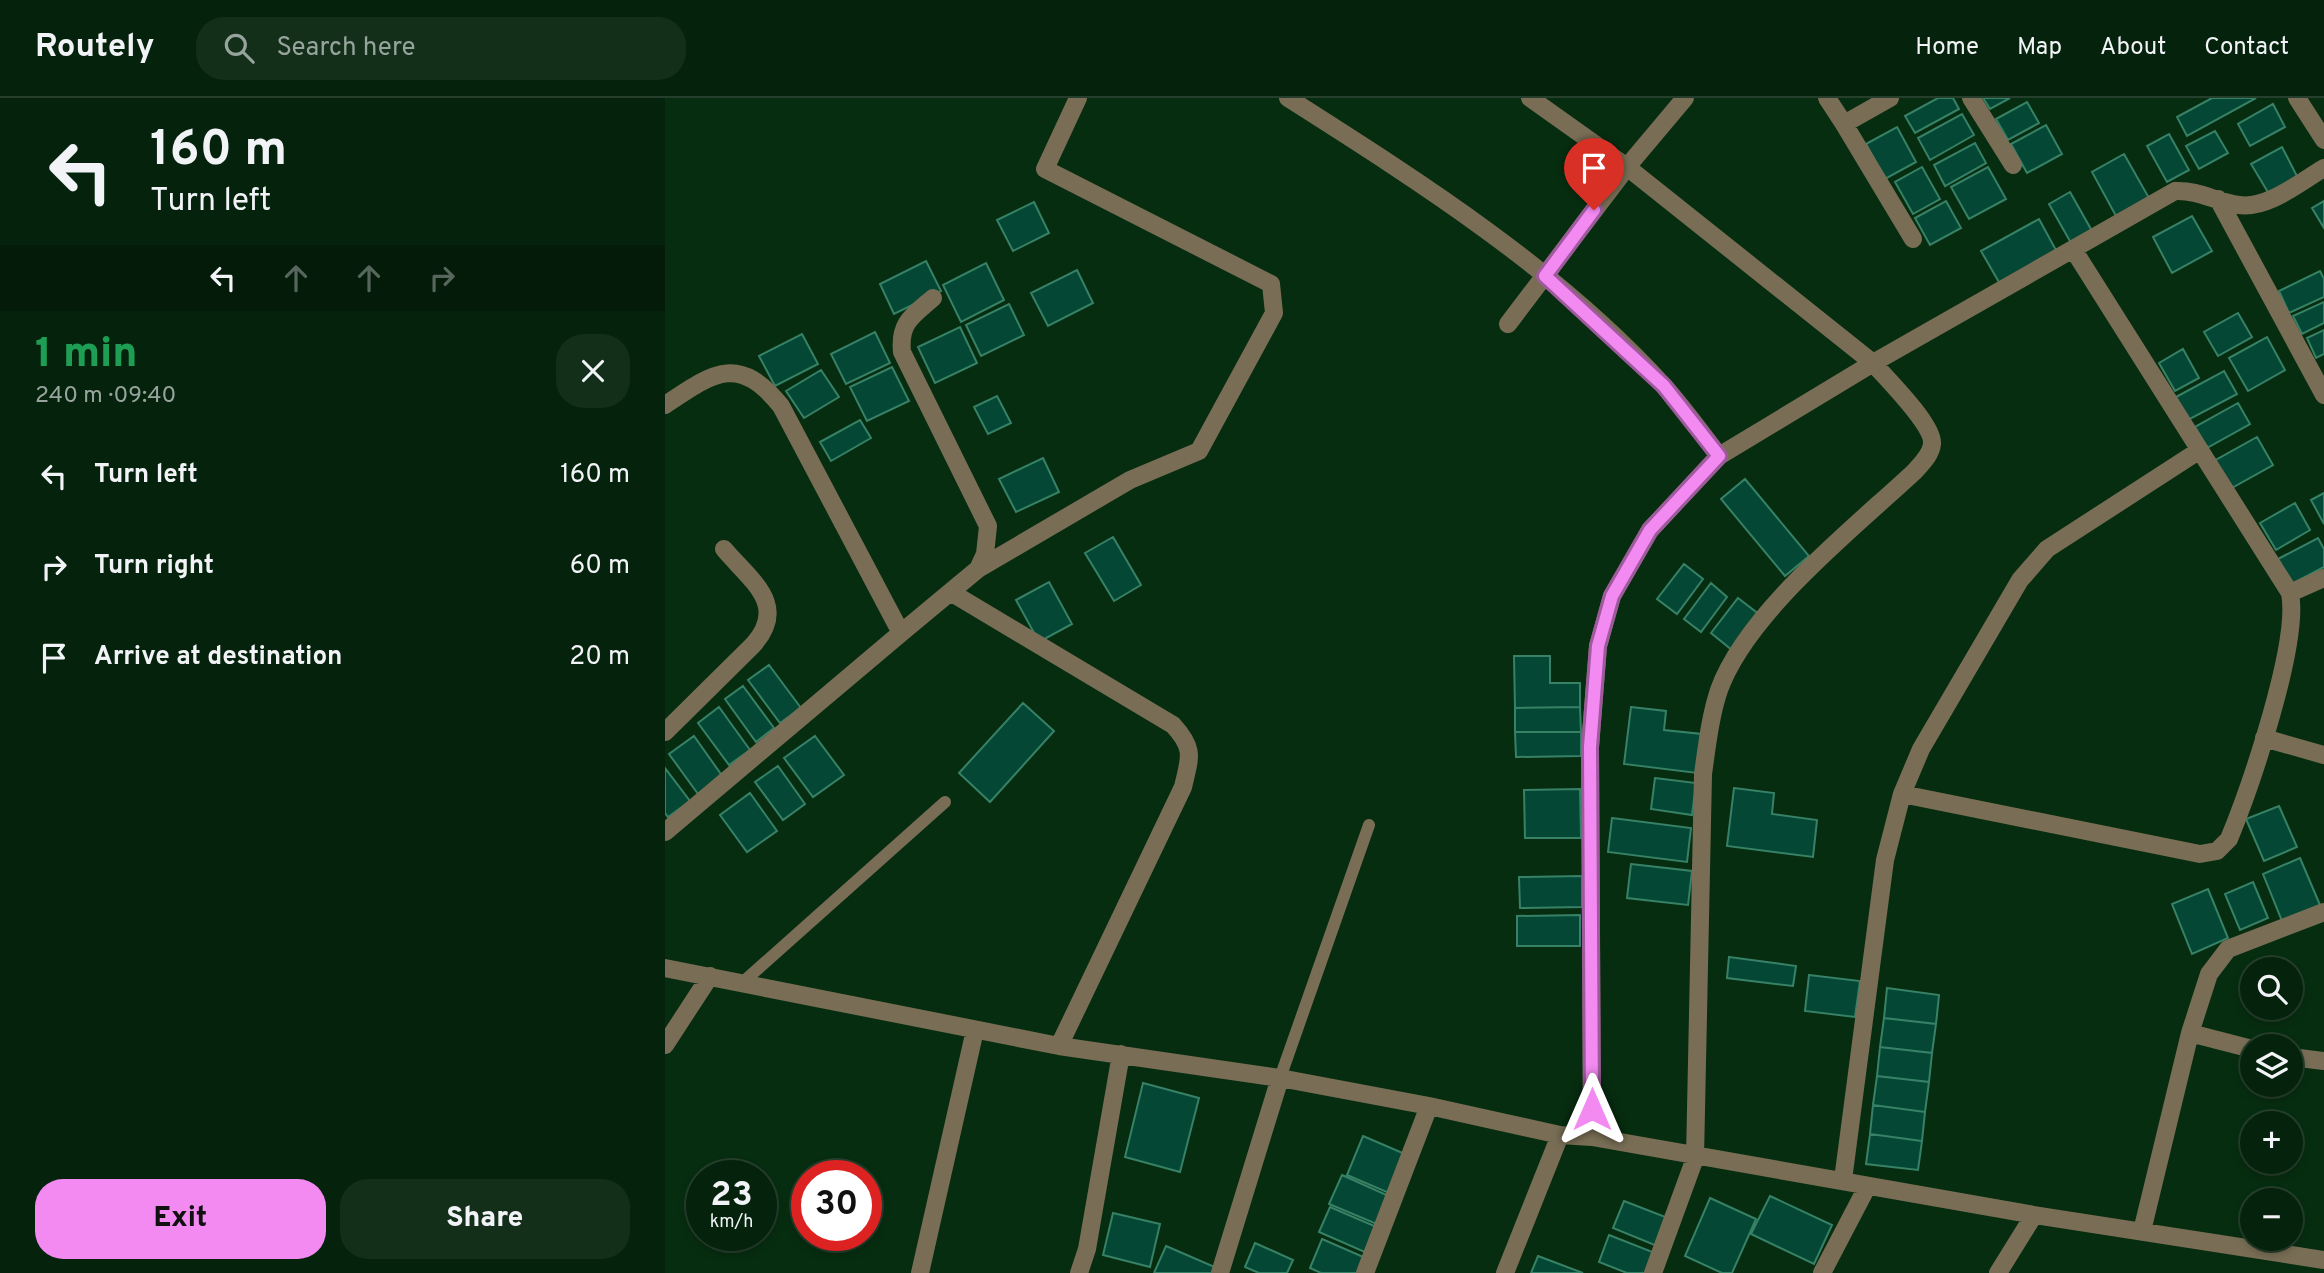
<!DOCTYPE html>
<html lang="en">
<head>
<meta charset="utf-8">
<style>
  body { margin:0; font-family:Overpass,sans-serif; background:#132f1a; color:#f1f3f6; height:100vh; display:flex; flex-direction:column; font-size:26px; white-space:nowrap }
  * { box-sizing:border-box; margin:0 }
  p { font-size:23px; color:#97a49d }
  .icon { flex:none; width:38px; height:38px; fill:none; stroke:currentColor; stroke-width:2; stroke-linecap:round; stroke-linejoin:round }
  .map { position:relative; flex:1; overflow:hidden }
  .details { display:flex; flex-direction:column; background:#05220c; width:665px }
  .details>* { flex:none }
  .banner { background:#05220c; color:#f1f3f6; overflow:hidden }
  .controls { position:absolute; left:1575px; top:859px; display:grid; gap:14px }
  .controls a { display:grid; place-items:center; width:63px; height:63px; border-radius:50%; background:#05220c; box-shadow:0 4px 10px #0003,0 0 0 2px #263f2d; font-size:35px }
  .speed { position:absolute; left:21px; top:1062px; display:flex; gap:14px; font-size:35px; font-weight:700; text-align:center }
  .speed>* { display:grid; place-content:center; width:91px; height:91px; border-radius:50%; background:#05220c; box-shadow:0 4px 10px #0003,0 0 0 2px #263f2d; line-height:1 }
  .speed small { font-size:18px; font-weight:400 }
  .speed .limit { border:10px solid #d22; background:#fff; color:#111 }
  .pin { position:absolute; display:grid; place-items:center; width:60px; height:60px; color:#fff; margin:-72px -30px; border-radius:50% 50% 50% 0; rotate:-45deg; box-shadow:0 0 7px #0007 }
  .pin .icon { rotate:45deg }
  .me { position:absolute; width:77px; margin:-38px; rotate:0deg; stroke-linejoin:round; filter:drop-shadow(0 0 5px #0008) }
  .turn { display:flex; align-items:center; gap:24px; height:147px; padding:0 35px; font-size:32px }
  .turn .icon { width:91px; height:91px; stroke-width:2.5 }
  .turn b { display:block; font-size:49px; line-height:60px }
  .lanes { display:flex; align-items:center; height:66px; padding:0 35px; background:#0003; justify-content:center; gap:35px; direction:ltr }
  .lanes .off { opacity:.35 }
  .round { display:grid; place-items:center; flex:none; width:74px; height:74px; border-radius:28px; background:#132f1a }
  .summary { display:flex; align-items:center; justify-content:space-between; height:119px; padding:0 35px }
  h1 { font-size:42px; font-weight:800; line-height:52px; color:#1e9e55 }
  .action { display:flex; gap:14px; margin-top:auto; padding:14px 35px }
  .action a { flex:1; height:80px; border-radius:28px; background:#f38af2; color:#111; font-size:28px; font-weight:800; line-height:80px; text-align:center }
  .action a+a { background:#132f1a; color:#f1f3f6 }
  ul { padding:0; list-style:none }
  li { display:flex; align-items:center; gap:21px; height:91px; padding:0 35px }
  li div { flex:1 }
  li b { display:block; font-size:26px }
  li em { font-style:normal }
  header { display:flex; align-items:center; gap:42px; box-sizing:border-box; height:98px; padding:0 35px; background:#05220c; border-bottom:2px solid #263f2d }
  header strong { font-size:33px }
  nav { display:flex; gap:38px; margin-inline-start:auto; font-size:24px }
  .search { width:490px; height:63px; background:#132f1a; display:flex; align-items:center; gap:18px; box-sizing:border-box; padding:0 24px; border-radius:28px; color:#97a49d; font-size:26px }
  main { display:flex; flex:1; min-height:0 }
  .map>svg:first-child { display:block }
  .building { fill:#044734; stroke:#378167; stroke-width:2 }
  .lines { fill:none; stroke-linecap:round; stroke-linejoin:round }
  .service { stroke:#796e55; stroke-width:12 }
  .minor { stroke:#796e55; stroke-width:18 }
  .route-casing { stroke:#9e5a9d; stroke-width:18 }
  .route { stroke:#f38af2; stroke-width:12 }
</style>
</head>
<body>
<header>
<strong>Routely</strong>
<div class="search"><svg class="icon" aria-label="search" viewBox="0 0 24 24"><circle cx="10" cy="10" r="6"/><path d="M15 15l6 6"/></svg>Search here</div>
<nav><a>Home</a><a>Map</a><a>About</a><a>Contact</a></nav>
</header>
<main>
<section class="details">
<div class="banner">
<div class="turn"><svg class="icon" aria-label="left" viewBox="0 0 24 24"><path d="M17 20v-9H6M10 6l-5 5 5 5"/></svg><div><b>160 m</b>Turn left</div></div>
<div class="lanes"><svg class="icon" aria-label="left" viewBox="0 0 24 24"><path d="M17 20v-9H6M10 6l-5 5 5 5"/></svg><svg class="icon off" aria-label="ahead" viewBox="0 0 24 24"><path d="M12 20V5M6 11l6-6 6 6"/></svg><svg class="icon off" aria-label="ahead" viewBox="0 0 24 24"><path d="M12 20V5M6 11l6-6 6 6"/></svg><svg class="icon off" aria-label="right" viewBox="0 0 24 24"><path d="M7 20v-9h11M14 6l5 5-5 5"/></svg></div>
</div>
<div class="summary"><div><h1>1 min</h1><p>240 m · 09:40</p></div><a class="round"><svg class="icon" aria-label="close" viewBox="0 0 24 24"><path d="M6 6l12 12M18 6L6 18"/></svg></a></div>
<ul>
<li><svg class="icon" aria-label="left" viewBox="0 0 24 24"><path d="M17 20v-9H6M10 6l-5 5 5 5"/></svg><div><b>Turn left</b></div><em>160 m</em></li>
<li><svg class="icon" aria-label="right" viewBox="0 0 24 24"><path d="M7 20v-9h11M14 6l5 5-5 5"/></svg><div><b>Turn right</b></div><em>60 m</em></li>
<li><svg class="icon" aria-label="arrive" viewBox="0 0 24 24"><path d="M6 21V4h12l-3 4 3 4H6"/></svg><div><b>Arrive at destination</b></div><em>20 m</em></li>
</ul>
<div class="action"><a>Exit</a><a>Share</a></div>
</section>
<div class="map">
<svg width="1659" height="1175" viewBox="0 0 1659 1175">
  <rect width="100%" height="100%" fill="#072d10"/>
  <!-- building -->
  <path class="building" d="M1273,0H1288L1294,11L1250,35L1240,18Z
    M1318,0H1345L1325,11Z
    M1547,0H1591L1522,38L1512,19Z
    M1362,4L1374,25L1343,42L1331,21Z
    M1608,6L1620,29L1585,48L1573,26Z
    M1297,16L1309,37L1265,62L1253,40Z
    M1381,27L1397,56L1362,75L1346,46Z
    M1232,29L1251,64L1220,81L1201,46Z
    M1550,33L1563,55L1534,71L1521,48Z
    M1504,36L1524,72L1502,84L1482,48Z
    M1310,45L1321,65L1280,88L1269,67Z
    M1617,49L1633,80L1604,96L1586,66Z
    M1459,56L1484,100L1451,118L1427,74Z
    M1257,69L1275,101L1248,116L1230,84Z
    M1323,69L1341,101L1304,121L1286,89Z
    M1405,94L1427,133L1406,145L1384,106Z
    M1281,103L1296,130L1265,147L1250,120Z
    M1659,103V130L1647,110Z
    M369,104L384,135L348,153L332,122Z
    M1527,118L1547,153L1507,175L1488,139Z
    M1374,121L1392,154L1335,186L1316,153Z
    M261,163L276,193L229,216L215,186Z
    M321,165L339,202L296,224L278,187Z
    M412,172L428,205L383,228L366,195Z
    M1655,173L1659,181V199L1624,215L1614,193Z
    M1659,204V225L1637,236L1628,218Z
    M344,206L359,237L316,258L301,227Z
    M1573,215L1587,239L1553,258L1539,234Z
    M295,229L312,265L270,285L253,249Z
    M1659,232V256L1651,260L1642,240Z
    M210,234L225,265L181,286L166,256Z
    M137,236L153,266L110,288L94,258Z
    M1602,239L1620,272L1583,293L1564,260Z
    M1518,251L1534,280L1510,293L1494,265Z
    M227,269L244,303L202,323L185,289Z
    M156,272L174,299L139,320L121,293Z
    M1559,273L1572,296L1523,322L1511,299Z
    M332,298L346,325L323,336L309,309Z
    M1573,305L1585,326L1542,350L1530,329Z
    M195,322L206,340L166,363L155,344Z
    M1592,339L1608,367L1565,391L1549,363Z
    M378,360L394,394L351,414L334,381Z
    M1080,381L1144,458L1120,478L1056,401Z
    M1659,395V426L1646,402Z
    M1630,405L1645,432L1611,452L1595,425Z
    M448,439L476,487L449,503L420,455Z
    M1653,440L1659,451V469L1627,486L1613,461Z
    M1019,466L1038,481L1012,516L992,501Z
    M384,484L407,526L374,544L351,502Z
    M1046,485L1062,499L1036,534L1019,521Z
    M1073,500L1095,517L1067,552L1046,535Z
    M849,558H885V585H915V609L850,610Z
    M104,567L136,610L115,625L83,582Z
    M78,588L109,630L91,644L60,601Z
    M358,605L389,633L325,704L294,675Z
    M54,609L85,652L64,667L33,625Z
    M915,609L916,634H850V610Z
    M966,609L1001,613L999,632L1037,636L1032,675L959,666Z
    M850,634H916V658L851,659Z
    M29,638L58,679L33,696L4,656Z
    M150,638L179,677L148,699L119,660Z
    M113,668L140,706L118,722L90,684Z
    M0,670L25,703L3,719L0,715Z
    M990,680L1031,685L1027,717L986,711Z
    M1069,690L1109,695L1107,716L1152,722L1148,759L1062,748Z
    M915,691L916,740H860L859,692Z
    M85,695L112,733L82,754L55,717Z
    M1614,708L1632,749L1599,763L1581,721Z
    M947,720L1026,730L1022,764L943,754Z
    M1635,760L1655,807L1617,823L1598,776Z
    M966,766L1027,773L1023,807L962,800Z
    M917,778V809L855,810L854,779Z
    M1588,784L1603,820L1575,832L1560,796Z
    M1543,791L1563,840L1527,856L1507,806Z
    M915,817V848H852V818Z
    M1064,859L1131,868L1128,888L1062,880Z
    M1144,877L1195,883L1190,919L1140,913Z
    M1222,890L1274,897L1271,926L1219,920Z
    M1219,920L1271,926L1267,955L1215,949Z
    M1215,949L1267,955L1264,984L1212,978Z
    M1212,978L1264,984L1260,1014L1208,1007Z
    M478,985L534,1000L515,1074L460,1059Z
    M1208,1007L1260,1014L1257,1043L1205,1036Z
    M1205,1036L1257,1043L1253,1072L1201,1066Z
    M698,1038L740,1056L724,1095L682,1077Z
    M677,1077L726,1099L714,1127L664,1106Z
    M1105,1098L1167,1127L1149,1166L1086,1136Z
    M1045,1100L1091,1121L1067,1175H1057L1020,1158Z
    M959,1103L1003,1120L992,1148L948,1130Z
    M665,1109L714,1130L702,1155L654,1134Z
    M448,1115L495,1126L485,1169L438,1157Z
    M944,1137L990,1155L983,1175H962L934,1164Z
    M657,1141L703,1161L697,1175H656L645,1170Z
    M590,1145L628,1162L622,1175H594L580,1169Z
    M501,1148L552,1170L550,1175H489Z
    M873,1158L918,1175H866Z"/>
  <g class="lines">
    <!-- service -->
    <path class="service" d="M77,885L280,704
      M615,980L704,727"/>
    <!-- minor -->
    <path class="minor" d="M623,0C755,84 891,170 998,287C1018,309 1036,334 1054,358
      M865,0L962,69L1208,265L1054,358L985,432L947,498L933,548L925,649L927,1039
      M1162,0L1179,26L1225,0
      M1306,0L1348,67
      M1632,0L1659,42
      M1179,26L1248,141
      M1553,101L1659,297
      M843,226L962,69L1020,0
      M0,307C48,275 73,255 116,308L236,535L0,734
      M313,471L465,382L534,353L609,215L606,186L380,71L413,0
      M287,495L508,627C530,651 525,659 518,689L394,948
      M1625,495L1659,480
      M236,535L313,471L320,456L323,428L237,254C234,225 247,218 268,200
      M0,634L88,547C124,507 86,483 59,451
      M1599,640L1659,657
      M1237,696L1535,756L1552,753L1564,741C1585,690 1635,545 1625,495L1408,151
      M0,870L394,948L615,980L764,1008L895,1037L927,1039L1369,1117L1659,1162
      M1525,935L1587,951
      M0,947L45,878
      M1626,959L1659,963
      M1178,1082L1220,762L1237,696L1256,651L1355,482L1382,451L1535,352
      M1477,1133L1525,935L1544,876L1563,851L1659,814
      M255,1175L310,932
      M414,1175L422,1151L456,956
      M555,1175L615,980
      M700,1175L764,1008
      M840,1175L895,1037
      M988,1175L1030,1060L1038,676C1042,648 1045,619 1054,592C1082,514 1189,430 1249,374C1256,366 1266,357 1267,346C1269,327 1221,280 1208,265L1510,93C1535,92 1550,104 1574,107C1603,111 1635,84 1659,70
      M1157,1175L1202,1089
      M1333,1175L1369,1117"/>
  </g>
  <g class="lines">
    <!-- route casing -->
    <g class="route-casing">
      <path id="route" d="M927,1011L925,649L933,548L947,498L985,432L1054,358L999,288L880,178L929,112"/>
    </g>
    <!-- route -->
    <use href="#route" class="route"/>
  </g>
</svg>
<div class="controls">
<a><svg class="icon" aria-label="search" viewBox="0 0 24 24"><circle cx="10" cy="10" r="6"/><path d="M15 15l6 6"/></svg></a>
<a><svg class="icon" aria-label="layers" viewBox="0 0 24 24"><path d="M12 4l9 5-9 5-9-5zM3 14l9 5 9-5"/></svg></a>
<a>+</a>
<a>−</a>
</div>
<div class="speed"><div>23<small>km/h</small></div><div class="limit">30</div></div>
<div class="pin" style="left:929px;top:112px;background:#d93025"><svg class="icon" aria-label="arrive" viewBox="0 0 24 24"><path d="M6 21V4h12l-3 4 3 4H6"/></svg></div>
<svg class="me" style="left:927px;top:1011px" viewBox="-20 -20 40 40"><path d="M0-17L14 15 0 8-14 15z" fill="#f38af2" stroke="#fff" stroke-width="4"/></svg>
</div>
</main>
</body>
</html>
